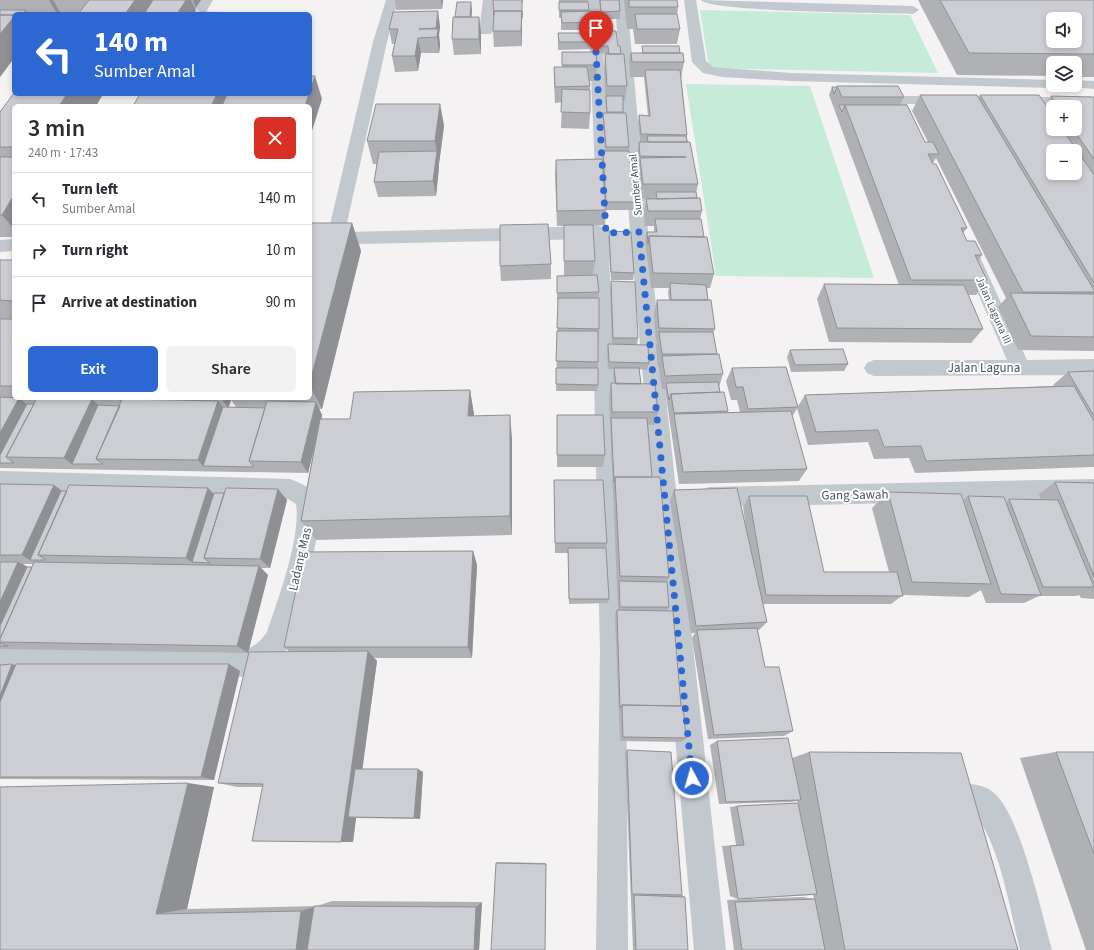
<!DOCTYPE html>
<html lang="en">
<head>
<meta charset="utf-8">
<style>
  body { margin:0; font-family:"Source Sans 3",sans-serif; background:#f2f2f3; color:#2b2b33; height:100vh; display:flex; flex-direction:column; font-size:15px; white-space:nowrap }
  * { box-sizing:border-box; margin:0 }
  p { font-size:13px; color:#7c7c81 }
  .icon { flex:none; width:22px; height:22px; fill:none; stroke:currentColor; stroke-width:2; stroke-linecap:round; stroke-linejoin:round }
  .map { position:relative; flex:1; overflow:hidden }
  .side { position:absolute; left:12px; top:104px; width:300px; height:296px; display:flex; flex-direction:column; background:#fff; border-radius:6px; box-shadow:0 2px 6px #0003 }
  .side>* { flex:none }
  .hud { position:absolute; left:12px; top:12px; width:300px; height:84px; border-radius:6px; box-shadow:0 2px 6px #0003; background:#2d67d2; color:#fff; overflow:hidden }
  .controls { position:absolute; left:1046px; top:12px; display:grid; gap:8px }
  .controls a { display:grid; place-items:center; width:36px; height:36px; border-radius:6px; background:#fff; box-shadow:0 2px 6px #0003; font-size:20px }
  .pin { position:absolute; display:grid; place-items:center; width:34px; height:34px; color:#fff; margin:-41px -17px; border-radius:50% 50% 50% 0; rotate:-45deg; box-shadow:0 0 4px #0007 }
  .pin .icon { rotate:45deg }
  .me { position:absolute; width:44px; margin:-22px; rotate:354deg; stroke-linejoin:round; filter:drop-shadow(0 0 3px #0008) }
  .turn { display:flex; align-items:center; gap:14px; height:84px; padding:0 16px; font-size:18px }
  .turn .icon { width:52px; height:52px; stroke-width:2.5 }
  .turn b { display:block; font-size:28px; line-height:34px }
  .round { display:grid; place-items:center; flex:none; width:42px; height:42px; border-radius:6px; background:#f2f2f3 }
  .head { display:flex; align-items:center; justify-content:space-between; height:68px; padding:0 16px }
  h1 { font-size:24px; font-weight:600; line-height:30px }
  .primary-button { display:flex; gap:8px; margin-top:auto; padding:8px 16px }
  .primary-button a { flex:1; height:46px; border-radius:6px; background:#2d67d2; color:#fff; font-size:16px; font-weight:600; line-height:46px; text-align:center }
  .primary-button a+a { background:#f2f2f3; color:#2b2b33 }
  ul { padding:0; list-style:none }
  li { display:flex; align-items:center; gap:12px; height:52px; padding:0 16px; border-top:1px solid #e1e1e2 }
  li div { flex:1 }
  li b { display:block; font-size:15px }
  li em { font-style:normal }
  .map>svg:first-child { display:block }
  .green { fill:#c6ebd8 }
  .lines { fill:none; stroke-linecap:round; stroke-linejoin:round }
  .minor { fill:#c1c8ce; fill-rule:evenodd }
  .wall { fill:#afb1b5; fill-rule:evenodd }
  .shaded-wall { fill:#8f9094 }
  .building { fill:#ccced3; stroke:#8f9094; fill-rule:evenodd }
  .route { stroke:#2d67d2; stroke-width:7; stroke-dasharray:0 12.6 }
  .labels { text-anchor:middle; stroke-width:4; stroke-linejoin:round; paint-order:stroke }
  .far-street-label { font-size:11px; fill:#4b535d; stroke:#fff }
  .street-label { font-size:13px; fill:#4b535d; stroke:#fff }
</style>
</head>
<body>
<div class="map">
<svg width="1094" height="950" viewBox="0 0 1094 950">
  <rect width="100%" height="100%" fill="#f4f2f2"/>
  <!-- green -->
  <path class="green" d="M700,10L910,15L938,73L709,68Z
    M686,84L810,86L874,278L716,276Z"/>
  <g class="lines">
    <!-- minor -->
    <path class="minor" d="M201,0H213L206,12L202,13L196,9Z
      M386,0H398L387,42L345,232L599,226L605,228L608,232L626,651L628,950H596L600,651L591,239L310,245V233H328L373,42Z
      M483,0H495L493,31L491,34H481L479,31Z
      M588,0H600L612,199L610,203L604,204L598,203L596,199Z
      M615,0H627L648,232L726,950H694L630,232Z
      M684,0H696L706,61L713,67L791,73L1053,80V85H1059L1053,88L791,81L722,77L708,74L703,73L692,62Z
      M701,0L913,6L919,10L913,14C887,13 709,12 701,0Z
      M1075,80L1094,81V89L1070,87L1069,85H1075Z
      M898,96H947L952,97L954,100L952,103L947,104H907L915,122L913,125H903L901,122L891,100L893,97Z
      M1013,97H1094V105L1008,104L1006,101L1008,98Z
      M14,239V251L0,252V240Z
      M971,251L977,253L980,257L1027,360L1094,359V375L874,376L867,373L864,368L867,363L874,360H1007L962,257L965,253Z
      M0,471L290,479C302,484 313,487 318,500C325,521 298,627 287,648C284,654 279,660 273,664C254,679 229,678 206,678L0,670V644L206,652C232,652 251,656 267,632C278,599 301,538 296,504L288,499L0,491Z
      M1094,479V499L709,507L701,504L698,497L701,490L709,487Z
      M968,784C976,784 988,787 994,793C1020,814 1042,915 1052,950H1020C1010,910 1000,844 974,813L968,812L964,822L954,826L944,822L940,812L948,790Z"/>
  </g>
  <!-- wall -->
  <path class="wall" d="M0,0H201L196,8H195L196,10L194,13H256V14H61L60,12L59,14H14V58L0,77Z
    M395,0H443L442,9L396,10Z
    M493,0H523V3H522V46L494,47L493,31Z
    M559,0H588V11L593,22V30H561V18H559Z
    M599,0H619L620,11V19H601Z
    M624,0H677L678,7L677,16L680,29L677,44H635L633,29H627Z
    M918,0H1094V77H1075V63H1053V76L957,75Z
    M472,10L471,17L481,32V54L454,55L452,39L455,17Z
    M440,26L439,35L440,45L439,53H421L418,71L395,72L392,56L395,44H392L389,29Z
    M598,31L618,46L621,54L627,86L625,101H623V113L629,147V151L634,202L633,210H606L605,225L593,226L595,261L593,275L599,292L598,298L599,329L598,342V385L597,391H556L558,300H557V276H564V226H557L555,175L556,160L605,191L602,158L603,151H605L603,121V113H606L604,69L605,54H607L599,53L598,39Z
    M558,33L593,42L592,49L558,50Z
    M642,46L680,53L684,62L681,78L687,135V138L698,184L696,194L697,198L702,211L700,219L704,237L714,274L710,288H707L708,300L715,329L713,333L717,355L723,374L719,387L720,392L728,411L727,413L740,412L737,400H731L726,381L732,368L798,407L792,417L807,469L799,481L679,484L665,389H662L659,370V367H658L656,346L657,342H656L654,314L657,300H669L668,291L669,288H651L645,240L647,232H654V226H645L644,214L646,199H641L638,171L637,157L639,142H640L638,123L639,115L648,116L644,77H630L629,61L630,53H642Z
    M562,52L597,65L596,81H589L590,86V113L589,129L561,128L562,102L555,103L554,83V67H562Z
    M832,87H837L904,97L900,105L925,142H928L912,111L920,95L978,98L980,95L1045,105L1051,96L1094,97V351L1018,350L998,307L1006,298L936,158L933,163L967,228L963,233L967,241L982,255L978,261L987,280L976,295H968L983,329L971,343L829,342L817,299L824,284L899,285L829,95ZM1053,107H1075V129H1053Z
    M14,94H103L96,106H14V237H0V112Z
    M440,104L444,126L439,164V167L436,196L378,197L374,182L377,164H373L367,141Z
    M310,223H352L361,251L322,409H319L322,415V419H350L470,390L474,416L512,439V535L316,540L301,521L313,453L308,473L0,468V260H14V398H310ZM231,400L236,407H229Z
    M609,231L634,273L633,280H611L608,239Z
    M551,264V279L501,281L500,266Z
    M611,281L638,338L637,345L649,363L647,370L639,369L641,384L658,412L654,425H648L652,477L669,577L667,582L669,607L667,611L681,706L686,738L681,742L620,741L615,614L617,610H618L609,397L611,383H614L613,375L614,369H608L607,351L608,344H612L610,288Z
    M790,350L848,364L844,371L791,372L787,357Z
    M1094,371V467L915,473L909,458L874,459L868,442L808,445L797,408L805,395L1054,386L1053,385L1068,372Z
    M557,415L605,455L603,467H557Z
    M554,480L607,543L606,548L609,599L608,603L569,604L568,553H555Z
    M1055,482L1094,483V599L1081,598L1079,595L1076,596H1039L1024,603H986L981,590L969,597L903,595L891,604H763L767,622L759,630H758L765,667L793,731L784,736L708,739L692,638L695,633H691L670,501L674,490L746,528L743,507L749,496L824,572H889L872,508L888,492L963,500L968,496L1006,502L1009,499L1041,500L1039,494Z
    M0,484L61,491L214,493H224L278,489L287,500L270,568H261L268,575L248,653L0,649ZM23,564H33L32,567H27Z
    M473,551L477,565L472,658H373L377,661L362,769L423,772L420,819L356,818L353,842H341L263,787H237L218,783L290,652L284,647Z
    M0,665L240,671L214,780L0,779Z
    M717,741L792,758L809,752L1018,950H734L727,900L803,897L814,899L813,895L738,899L730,896L722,846L736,845L730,807L737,806L798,803L797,801L791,802L719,804L710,745Z
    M627,750L682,895L685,897L688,950H633L625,752Z
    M1056,752H1094V950H1086L1020,758Z
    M214,787L187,909L317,906L332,901L482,902L479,950H0Z
    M498,862L546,863L545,950L496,863Z"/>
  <!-- shaded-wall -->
  <path class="shaded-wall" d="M49,0H53L60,12L59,14H57Z
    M135,0H161L151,14H125Z
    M186,0H191L196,10L193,14H177Z
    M193,0H201L196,8Z
    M441,0H443L442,9Z
    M471,2L472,10L471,26L470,19Z
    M26,10L28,14H23Z
    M438,11L440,26L439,35L440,45L439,53L436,28Z
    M522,11V46L521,31Z
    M14,17V58L0,77V34Z
    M479,17L481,32V54L479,39Z
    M418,38L421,53L418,71L415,56Z
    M315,76L322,99L310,137V106H305L309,94H310V91Z
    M67,94H103L96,106H59Z
    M217,94H242L237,106H211Z
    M440,104L444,126L439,164L435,141Z
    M437,151L439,167L436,196L433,181Z
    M14,195V229L2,215Z
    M352,223L361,251L322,409L310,386V382Z
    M470,390L474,414L473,439L468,416Z
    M19,398L35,411L0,463V433Z
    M221,398H229L231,400L228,408Z
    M92,399L105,412L72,464L64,458Z
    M218,401L228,413L203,466L198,460Z
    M316,402L322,415L308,473L301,462Z
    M510,415L512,439V535L510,516Z
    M54,485L69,496L30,560L22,555Z
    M208,488L219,499L192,562L186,558Z
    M278,489L287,500L270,568L260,559Z
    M473,551L477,565L472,658L468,647Z
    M18,562L36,571L0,642V602Z
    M259,566L268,575L248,653L237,646Z
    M368,651L377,661L356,817H348L356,818L353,842H341Z
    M12,664L32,671L0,755V696Z
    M229,664L240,671L214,780L201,777Z
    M418,769L423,772L420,819L414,818Z
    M188,783L214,787L187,909L156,914Z
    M482,902L479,950H474L476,907Z
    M318,906L315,950H296L301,911Z"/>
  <!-- building -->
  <path class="building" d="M89,0H135L125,14H78Z
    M153,0H186L177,14H144Z
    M493,0H522V18V11H494V15Z
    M600,0H619L620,11L601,12Z
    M629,0H677L678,7H629Z
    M940,0H1094V54L969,53ZM1053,19H1075V41H1053Z
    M457,2H471L470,17H455Z
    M559,2H588L589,10H559Z
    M0,10H26L23,14H14V15H0Z
    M438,11L436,28L419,29H438L437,37L418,38L415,56H392L398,29H389L393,12Z
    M494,11H522L521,31H493Z
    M592,11L593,22L562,23L561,12Z
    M188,12L256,13L255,14H187Z
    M635,14H677L680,29H637Z
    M0,15H14V17L0,34Z
    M453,17H479V39H452Z
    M598,31H616L618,46H620L621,54H609L608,46H600Z
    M558,33H591L593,42H559Z
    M642,46H679L680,53H643Z
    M562,52H596L597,65H562Z
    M631,53H683L684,62H632Z
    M605,54H624L627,86H607Z
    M554,67H587L590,86L555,87Z
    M645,70H680L687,135L641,134L639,115L650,116Z
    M310,76H315L310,91Z
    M837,86H898L904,97H842Z
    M832,87H837L834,94Z
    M562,89L590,90V113L561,112Z
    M14,93V94H67L59,106H14V147H0V112Z
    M140,94H217L211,106H133Z
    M227,94H309L305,106H222Z
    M920,95H977L1094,290V292H1023Z
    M980,95H1039L1053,116V129H1062L1094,175V283ZM1053,151H1075V173H1053Z
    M606,96H623V112H607Z
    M1051,96L1094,97V159L1073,129H1075V107H1058Z
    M376,104H440L435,141H367Z
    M839,105H845L842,112Z
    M845,105H907L925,142H933L939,154H928L933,164H936L967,228H961L967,241H975L982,255H975L987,280H911Z
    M603,113H626L629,147H606Z
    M647,136H686L687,142H648Z
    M639,142H690L698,184H643L640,158L686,157L640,156Z
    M437,151L433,181L374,182L379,152Z
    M603,151H629L634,202H606Z
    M0,157H14V195L2,215H0Z
    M602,159L606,210L557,211L556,160Z
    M656,192H696L697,198L657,199Z
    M700,198L702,211H648L646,199Z
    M655,219H701L704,237L649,236L648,244L647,232H657Z
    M310,223H352L310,382Z
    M548,224L551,264L500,266V225Z
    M564,225H593L595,261H564Z
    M609,231L631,232L634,273L611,272Z
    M649,236L707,237L714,274L653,273Z
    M0,260H14V301L0,300Z
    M597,275L599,292L557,293V276Z
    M611,281L635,282L638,338H613Z
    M670,283L706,285L708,300H671Z
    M824,284L964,285L983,329L837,328Z
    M1010,293L1094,294V337L1031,336Z
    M558,298H599V329L557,328Z
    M657,300H711L715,329L659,328Z
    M0,319H14V386H0Z
    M557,331H598V362L556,361Z
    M659,332H713L717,354H662Z
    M608,344L648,345L649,363L609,362Z
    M843,349L848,364L795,365L790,350Z
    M719,354L723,374L665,376L662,356Z
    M786,367L798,407L748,409L743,387H736L732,368Z
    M556,368H598V385L556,384Z
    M614,368H639L641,384H616Z
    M1094,371V416L1068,372Z
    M718,382L720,392L671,394L669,400L666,383Z
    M611,383L655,384L658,412H612Z
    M1074,386L1094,421V455L926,461L921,446L884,447L878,430L816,432L805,395Z
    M470,390L468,416L510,415V516L301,521L320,419H350L354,392Z
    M724,392L728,411L674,413L671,394Z
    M0,397L19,398L0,433Z
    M37,398L92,399L64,458L6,457Z
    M122,399L218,401L198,460L96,459Z
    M267,401L316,402L301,462L249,461Z
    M27,404H34L6,457L14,463H0V455Z
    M98,405L120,406L96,459L103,464H72Z
    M223,407L265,408L249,461L254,467L203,466Z
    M791,411L807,469L683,472L674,414Z
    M557,415H603L605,455H557Z
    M611,418H647L652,477H615L614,482Z
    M615,477H660L669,577L620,576Z
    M554,480H603L607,543H555Z
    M1055,482L1094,483V576Z
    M0,484L54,485L22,555H0Z
    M69,485L208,488L186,558L38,555Z
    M226,488L278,489L260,559L204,558Z
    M737,488L767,622L696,626L674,490Z
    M61,491H67L38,555L46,560H30Z
    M888,492L961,494L991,584L912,582Z
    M214,493H224L204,558L210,563L192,562Z
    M749,496H807L824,572H897L903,596L766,595Z
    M968,496L1004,497L1041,595L1001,594Z
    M1009,499L1058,500L1094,587H1043Z
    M568,548H606L609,599H569Z
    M473,551L468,647H284L304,552Z
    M0,562H18L0,602Z
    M34,562L259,566L237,646L0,642V639Z
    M27,567H32L0,639V626Z
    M619,581L667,582L669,607H620Z
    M617,610L673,611L681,706L622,705L620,708Z
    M757,628L765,667H779L793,731L714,735L697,630Z
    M0,643L8,646H0Z
    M368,651L341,842L252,841L263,784L218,783L249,652Z
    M12,664L0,696V665Z
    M16,664H229L201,777H0V702Z
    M622,705L683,706L686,738L623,737Z
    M788,738L801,800L726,802L717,741Z
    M627,750L671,752L682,895L632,894Z
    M809,752L961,753L1018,950H845Z
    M1056,752H1094V854Z
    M355,769H418L414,818L348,817Z
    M188,783L156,914L301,911L296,950H0V787Z
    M798,803L817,894L738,899L730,846L744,845L737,806Z
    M496,863L546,864L545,950H491Z
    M634,895L685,897L688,950H636Z
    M815,899L825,950H742L735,902Z
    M314,906L476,907L474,950H307Z"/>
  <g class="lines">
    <!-- route -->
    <path class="route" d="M596,52L606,233L639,232L692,778"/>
  </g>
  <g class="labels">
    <!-- far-street labels -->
    <g class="far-street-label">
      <text transform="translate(635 185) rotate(-95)" y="4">Sumber Amal</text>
      <text transform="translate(994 310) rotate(66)" y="4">Jalan Laguna III</text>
    </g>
    <!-- street labels -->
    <g class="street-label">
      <text x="984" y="372">Jalan Laguna</text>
      <text transform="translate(855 494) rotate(-1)" y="5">Gang Sawah</text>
      <text transform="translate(299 559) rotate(-77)" y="5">Ladang Mas</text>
    </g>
  </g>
</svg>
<div class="controls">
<a><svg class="icon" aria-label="sound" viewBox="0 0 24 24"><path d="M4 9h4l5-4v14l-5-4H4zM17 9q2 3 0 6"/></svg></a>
<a><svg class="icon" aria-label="layers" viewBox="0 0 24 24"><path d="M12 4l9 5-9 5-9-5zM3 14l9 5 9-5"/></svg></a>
<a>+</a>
<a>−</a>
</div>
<div class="pin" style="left:596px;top:52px;background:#d93025"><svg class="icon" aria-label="arrive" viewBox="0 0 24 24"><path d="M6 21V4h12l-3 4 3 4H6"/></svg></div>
<svg class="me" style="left:692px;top:778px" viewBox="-20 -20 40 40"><circle r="17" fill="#2d67d2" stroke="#fff" stroke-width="3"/><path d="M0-11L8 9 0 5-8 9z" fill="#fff"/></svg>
<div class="hud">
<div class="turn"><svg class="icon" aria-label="left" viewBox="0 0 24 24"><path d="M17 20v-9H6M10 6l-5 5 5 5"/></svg><div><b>140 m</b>Sumber Amal</div></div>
</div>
<section class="side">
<div class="head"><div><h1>3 min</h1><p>240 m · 17:43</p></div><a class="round" style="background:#d93025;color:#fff"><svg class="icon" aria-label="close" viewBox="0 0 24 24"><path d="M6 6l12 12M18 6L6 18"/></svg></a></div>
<ul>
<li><svg class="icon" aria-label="left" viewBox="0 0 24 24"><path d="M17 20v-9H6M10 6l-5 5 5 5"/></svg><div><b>Turn left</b><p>Sumber Amal</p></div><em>140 m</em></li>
<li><svg class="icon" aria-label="right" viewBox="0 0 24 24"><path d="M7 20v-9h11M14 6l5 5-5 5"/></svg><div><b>Turn right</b></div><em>10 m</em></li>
<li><svg class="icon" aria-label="arrive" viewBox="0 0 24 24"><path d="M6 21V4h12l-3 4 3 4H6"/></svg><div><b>Arrive at destination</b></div><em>90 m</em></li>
</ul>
<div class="primary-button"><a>Exit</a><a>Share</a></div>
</section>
</div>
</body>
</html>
